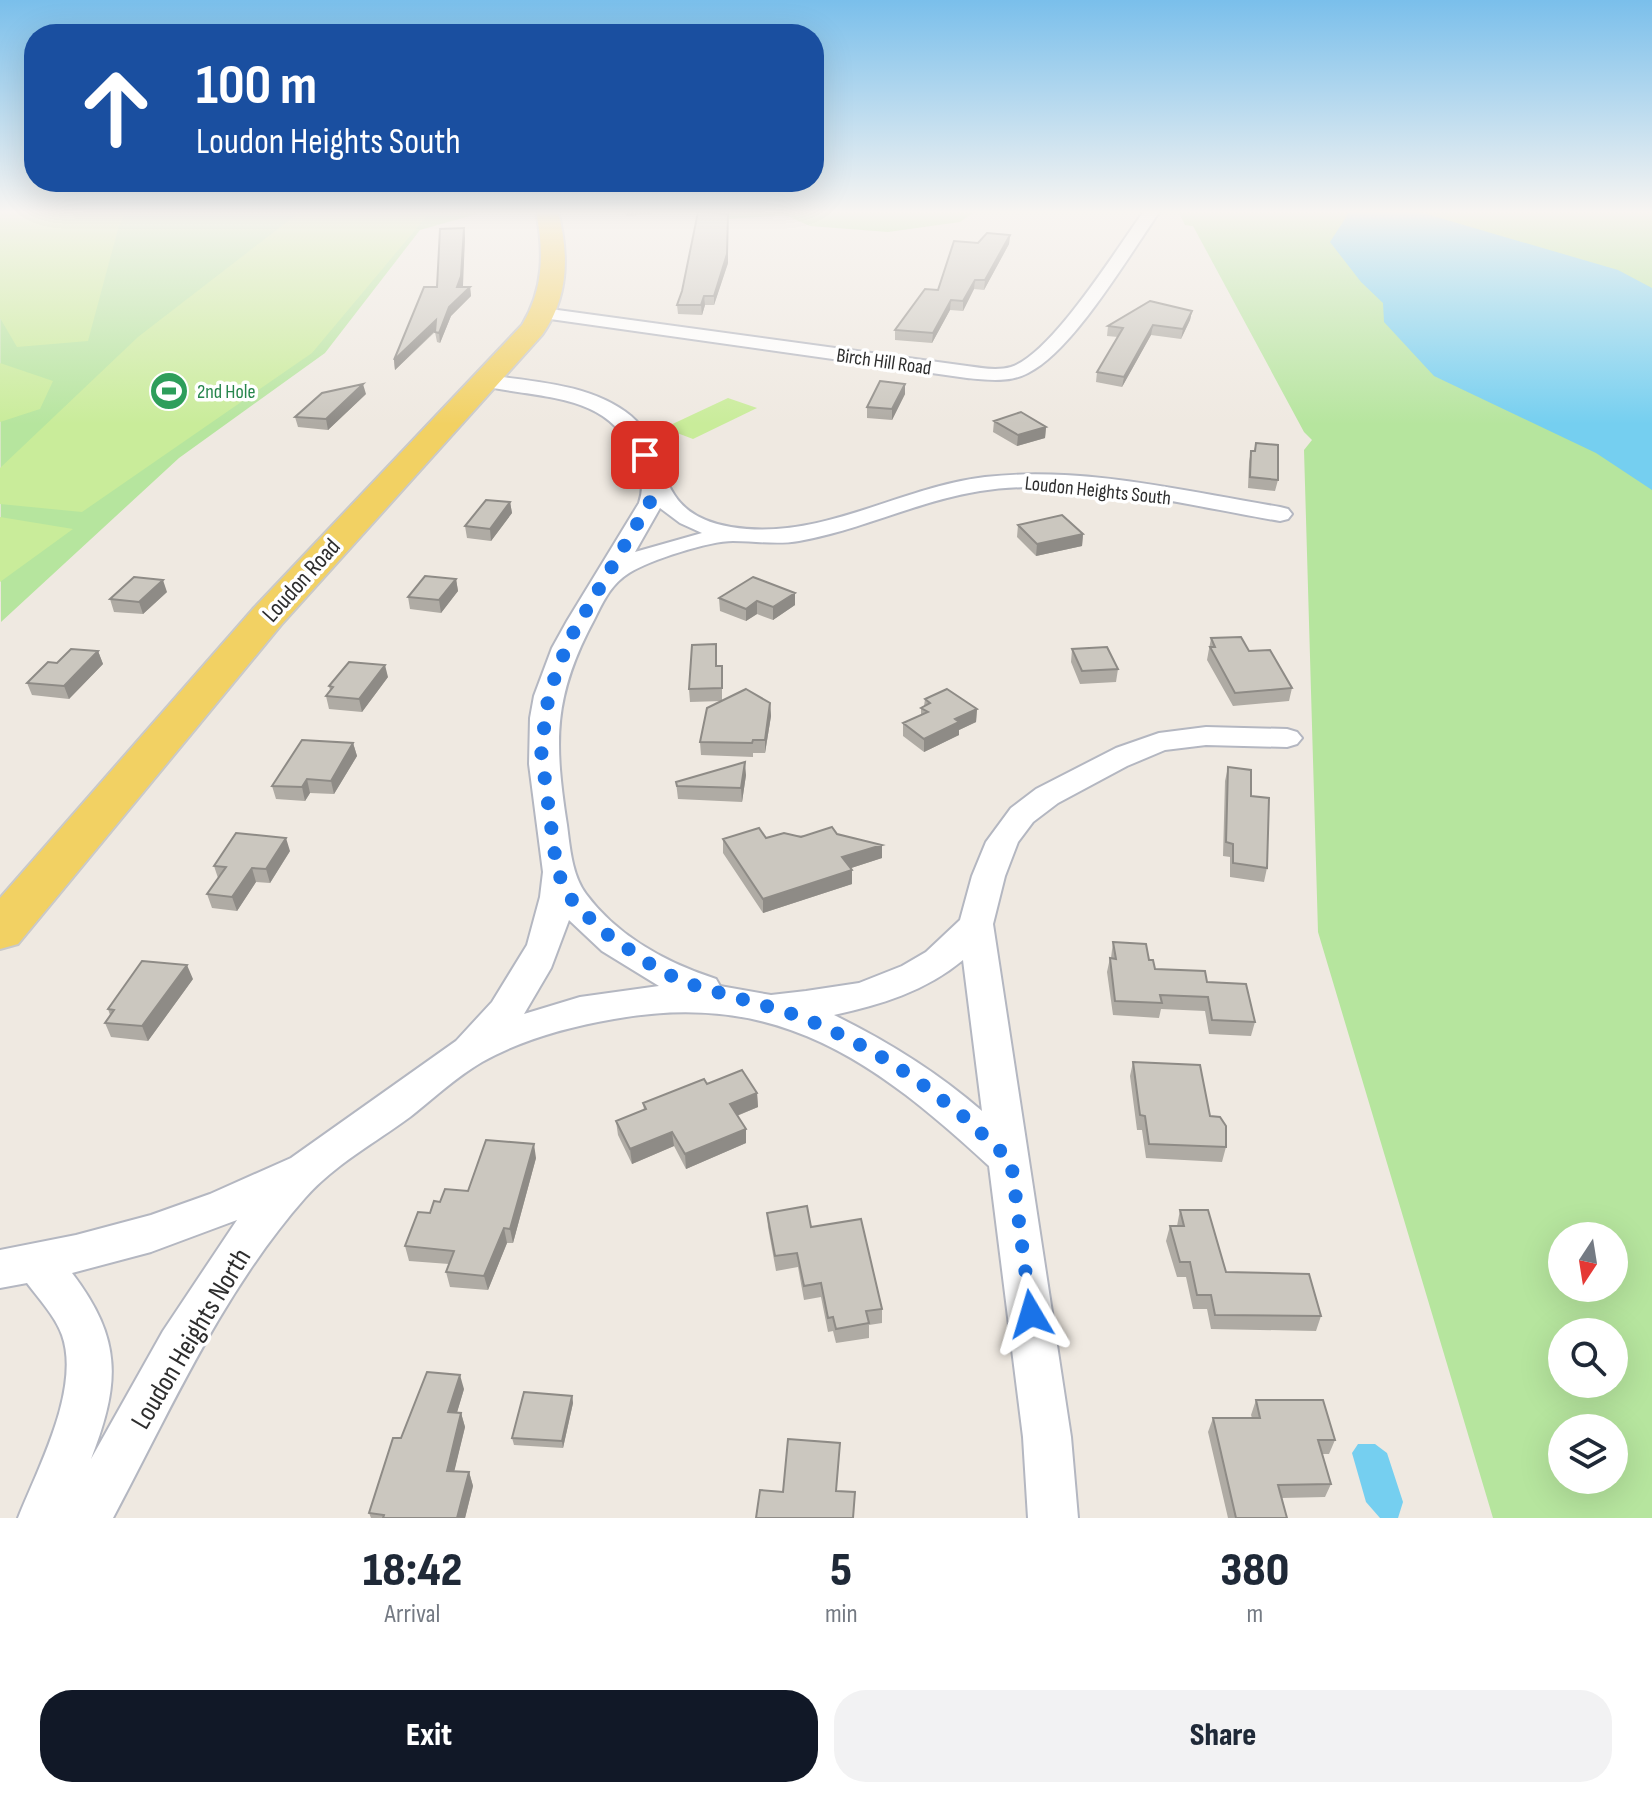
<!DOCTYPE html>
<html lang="en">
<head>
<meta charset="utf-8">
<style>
  body { margin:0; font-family:"Sofia Sans Condensed",sans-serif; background:#f2f2f3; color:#1f2937; height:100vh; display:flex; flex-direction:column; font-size:30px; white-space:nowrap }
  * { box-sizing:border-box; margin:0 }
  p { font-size:26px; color:#747a83 }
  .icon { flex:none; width:44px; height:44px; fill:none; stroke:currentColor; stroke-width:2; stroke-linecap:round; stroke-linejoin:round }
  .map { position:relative; height:1518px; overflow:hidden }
  .panel { display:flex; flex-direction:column; background:#fff; flex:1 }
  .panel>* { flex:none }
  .guide { position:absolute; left:24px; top:24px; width:800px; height:168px; border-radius:32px; box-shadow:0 8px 32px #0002; background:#1a4fa0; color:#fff; overflow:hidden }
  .needle { width:52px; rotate:192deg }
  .fabs { position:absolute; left:1548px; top:1222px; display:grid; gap:16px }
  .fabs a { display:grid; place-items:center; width:80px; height:80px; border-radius:50%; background:#fff; box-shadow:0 8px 32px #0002; font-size:40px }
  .pin { position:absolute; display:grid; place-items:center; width:68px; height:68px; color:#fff; margin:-34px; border-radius:16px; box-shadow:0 4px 12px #0006 }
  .me { position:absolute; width:88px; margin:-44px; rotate:353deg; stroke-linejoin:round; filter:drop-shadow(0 0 6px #0008) }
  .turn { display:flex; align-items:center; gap:28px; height:168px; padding:0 40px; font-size:36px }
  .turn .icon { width:104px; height:104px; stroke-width:2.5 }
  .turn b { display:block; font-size:56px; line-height:68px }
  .eta { display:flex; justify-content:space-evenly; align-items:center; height:136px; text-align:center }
  .eta b { font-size:48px; font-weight:800; line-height:56px }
  .button { display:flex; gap:16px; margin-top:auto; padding:16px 40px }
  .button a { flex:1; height:92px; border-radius:32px; background:#111827; color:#fff; font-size:32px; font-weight:800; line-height:92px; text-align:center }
  .button a+a { background:#f2f2f3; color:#1f2937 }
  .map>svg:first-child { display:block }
  .green { fill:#b6e59e; fill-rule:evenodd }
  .pitch { fill:#c9ec9a }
  .water { fill:#75cff0 }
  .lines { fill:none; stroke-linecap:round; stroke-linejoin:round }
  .minor-casing { stroke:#b4b7c1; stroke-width:4 }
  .primary-casing { stroke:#c9c9c9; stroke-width:4 }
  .minor { fill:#fff; fill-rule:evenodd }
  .primary { fill:#f2d163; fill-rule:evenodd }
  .wall { fill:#afaba4 }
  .shaded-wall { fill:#8e8b86 }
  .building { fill:#cbc7bf; stroke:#8e8b86; stroke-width:2 }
  .route { stroke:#1a73e8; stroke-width:14; stroke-dasharray:0 25.2 }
  .labels { text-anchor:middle; stroke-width:7; stroke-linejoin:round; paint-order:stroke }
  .far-street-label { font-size:20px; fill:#2e2e2e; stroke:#fff }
  .far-leisure-label { font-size:20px; fill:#27864d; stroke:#fff; text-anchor:start }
  .street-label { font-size:24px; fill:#2e2e2e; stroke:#fff }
  .near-street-label { font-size:28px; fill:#2e2e2e; stroke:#fff }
</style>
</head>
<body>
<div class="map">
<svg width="1652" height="1518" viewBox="0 0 1652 1518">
  <rect width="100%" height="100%" fill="#efe9e1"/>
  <!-- green -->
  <path class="green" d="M0,211H487L420,230L325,353L179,458L1,622Z
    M722,211H975L960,222L888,232L810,226L785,215L728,219Z
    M1178,211H1652V1518H1493L1318,932L1304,450L1312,440L1304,432L1193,226L1185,225ZM1562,1236H1614V1288H1562ZM1562,1332H1614V1384H1562ZM1562,1428H1614V1480H1562Z"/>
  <!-- pitch -->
  <path class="pitch" d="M0,211H126L118,229L88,341L17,347L0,318Z
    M301,211H431L312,353L82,512L0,504V468L138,337Z
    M0,363L53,381L40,409L0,422Z
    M728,398L757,408L693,439L664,428Z
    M0,517L73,529L0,582Z"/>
  <!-- water -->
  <path class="water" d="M1350,211H1416L1618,270L1652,288V490L1596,453L1434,376L1384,322L1383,303L1361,282L1330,242Z
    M1358,1444H1375L1387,1453L1403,1502L1398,1518H1380L1366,1502L1352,1453Z"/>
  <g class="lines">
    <!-- minor casing -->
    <g class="minor-casing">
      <path id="minor" d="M1144,211H1160C1129,255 1074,350 1028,373C1009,383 987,380 967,378L543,318L534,313L543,308L967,366C981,368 997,371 1011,367C1052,354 1117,248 1144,211Z
        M487,375C535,382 592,384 631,416C675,454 649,513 731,527C820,542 899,487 985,477C1083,466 1184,491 1280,507L1288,509L1292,514L1288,519L1280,521C1184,505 1078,476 980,491C918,501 861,530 799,541C777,545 756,541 733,541C709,541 650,560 629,573C611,584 603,602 594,620C553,696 554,742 567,825C570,848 572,875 586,894C617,936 667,963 716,979L720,986L771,995L806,991L859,983L902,966L926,952L960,920L972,876L986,842L1011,808L1036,789L1116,748L1159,733L1206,727L1287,729L1297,732L1302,738L1297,744L1287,747L1206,745L1165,750L1127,766L1058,803L1033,822L1018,842L1005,876L993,924L1071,1437L1078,1518H1028L1023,1437L989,1166C875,1061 777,989 614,1019C568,1027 523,1039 482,1062C456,1077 434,1098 410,1117C375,1143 335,1164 305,1198C223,1291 171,1409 113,1518H18C38,1468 81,1388 62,1335C55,1316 39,1299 27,1283L0,1288V1250L76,1235L151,1215L210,1194L291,1158L456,1041L492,1002L527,945L540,897L543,872L529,764L530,718L534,696L552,648L567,621L639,503C645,485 641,474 634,456C610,391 536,399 480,385L477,381L480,377ZM660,508L680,523L702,533L635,552ZM569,920L602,951L659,986L580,997L524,1014L551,968ZM963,960L982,1111C937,1072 887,1041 834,1015C880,1005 926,991 963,960ZM237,1220L163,1331L91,1459C120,1383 123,1340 72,1273L151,1252Z"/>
    </g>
    <!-- primary casing -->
    <g class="primary-casing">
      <path id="primary" d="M536,211H558C569,255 569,297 542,335L281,625L18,944L0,949V898L253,609L522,325C544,289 544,251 536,211Z"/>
    </g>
    <!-- minor -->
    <use href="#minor" class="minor"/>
    <!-- primary -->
    <use href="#primary" class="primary"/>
  </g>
  <!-- wall -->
  <path class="wall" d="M625,211H652V214L626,216Z
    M464,228L465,237L462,287H470L471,296L451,316L440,343L437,342L435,332L395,370L394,360L437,287Z
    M1010,235L1009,244L984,290L974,289L963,311L950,310L932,343L895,340V330L938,290L978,243Z
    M728,263L714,305H705L702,315L678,314L677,305Z
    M1192,311L1190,320L1181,339L1151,335L1122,387L1096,382L1097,372L1118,337L1107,336L1108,326Z
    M905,384V394L892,420L867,418V407Z
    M366,394L328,430L298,427L295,417Z
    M994,421L1046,427L1045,438L1017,446L993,432Z
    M1256,443L1278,480L1275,491L1248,488L1249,462L1251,451H1254Z
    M510,502L512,513L491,541L467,538L465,526Z
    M1018,525L1083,534L1082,546L1036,556L1017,537Z
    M456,579L458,591L441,613L410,609L408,597Z
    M167,592L143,614L114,612L110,599Z
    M795,593V605L773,620L757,614L746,621L720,611L719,598Z
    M1211,638L1249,651L1292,688L1289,701L1233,706L1207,660Z
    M1072,649L1118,669L1116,682L1080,684L1071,662Z
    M98,651L103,664L69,699L32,695L27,683L57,663Z
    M716,666H722V701L770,703L771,716L765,753H753V757L701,755L700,742L722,701L690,702L689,689Z
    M388,677L362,712L329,709L326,696L330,690L329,686Z
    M925,699L977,709L976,722L959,730V735L924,752L903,736V723L921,715V708L924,706Z
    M353,743L357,756L334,794L310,793L305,801L276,799L272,786Z
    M1228,767L1251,796L1267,868L1264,882L1230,877V857L1223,856L1225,781Z
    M746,775L742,802L678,799L676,782Z
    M837,834L882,858L851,868L852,870V884L763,913L723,853V839Z
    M290,851L270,883L256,882L237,911L212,908L207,894L218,878L214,866Z
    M1113,942L1149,960L1155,969L1207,982L1255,1022L1251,1036L1209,1034L1205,1011L1161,1009L1159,1018L1113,1015L1107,972L1110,958H1111Z
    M193,979L148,1041L111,1037L105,1023L110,1015L108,1009Z
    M1133,1062L1210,1116L1226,1147L1222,1162L1146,1158L1142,1130H1137L1130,1076Z
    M707,1084L757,1093L758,1107L737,1116L746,1143L686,1169L674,1146L632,1164L618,1135L616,1121L644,1110L643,1103Z
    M536,1158L513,1243H507L488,1290L450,1287L446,1272L449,1264L409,1261L405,1246L430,1213L440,1202L468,1191Z
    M1180,1210L1226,1272L1321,1316L1316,1331L1211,1329L1207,1309H1193L1186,1277H1177L1166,1241L1170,1226H1177Z
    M767,1213L811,1227L882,1309V1323L869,1325V1338L836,1343L833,1331L828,1332L821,1297L804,1300L798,1267L776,1271L768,1227Z
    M464,1389L457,1412L461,1413L465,1427L454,1471L469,1472L473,1486L465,1518H371L369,1513L401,1438Z
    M572,1396L573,1403L563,1448L514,1445L512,1438Z
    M1256,1400L1335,1440L1329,1454H1322L1331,1484L1325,1497L1282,1498L1287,1518H1228L1208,1432L1213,1418H1252L1251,1415Z"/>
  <!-- shaded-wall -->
  <path class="shaded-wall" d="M728,214V263L714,305V296Z
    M464,228L465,237L463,286L458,296L457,287Z
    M1010,235L1009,244L984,290L985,280Z
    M975,280L974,289L963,311V301Z
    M470,287L471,296L451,316L440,343L439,333L449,307Z
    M704,296L705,305L702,315L701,305Z
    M951,300L950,310L932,343L933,333Z
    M1192,311L1190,320L1181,339L1183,329Z
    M436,320L437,329L395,370L394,360Z
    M1153,325L1151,335L1122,387L1124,377Z
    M363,384L366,394L328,430L326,419Z
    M905,384V394L892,420V409Z
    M1046,427L1045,438L1017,446L1018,435Z
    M510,502L512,513L491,541L490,529Z
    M1083,534L1082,546L1036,556L1037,544Z
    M456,579L458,591L441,613L439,600Z
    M163,580L167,592L143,614L139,602Z
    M795,593V605L773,620V607Z
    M757,601V614L746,621V609Z
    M98,651L103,664L69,699L64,686Z
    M385,665L388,677L362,712L359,699Z
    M770,703L771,716L765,753V740Z
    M977,709L976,722L959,730V735L924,752V739L955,719Z
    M353,743L357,756L334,794L331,781Z
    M745,762L746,775L742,802L741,788Z
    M307,779L310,793L305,801L302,787Z
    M286,838L290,851L270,883L266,869Z
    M882,845V858L842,871V857Z
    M252,868L256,882L237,911L232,897Z
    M852,870V884L763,913V899Z
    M187,965L193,979L148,1041L142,1026Z
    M757,1093L758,1107L731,1118L730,1104Z
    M746,1129V1143L686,1169L685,1154Z
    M672,1132L674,1146L632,1164L630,1149Z
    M534,1144L536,1158L513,1243L510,1229Z
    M504,1228L507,1243L488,1290L484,1276Z
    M460,1375L464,1389L453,1426L448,1412Z
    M572,1396L573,1403L563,1448L562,1441Z
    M461,1413L465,1427L451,1485L447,1471Z
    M469,1472L473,1486L465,1518H457Z"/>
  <!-- building -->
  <path class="building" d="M698,212L728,214L727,254L714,296H704L701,305H677L682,291Z
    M464,228L461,276L457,287H470L449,307L439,333L435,332L436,320L394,360L424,287H437L440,229Z
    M987,233L1010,235L985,280H975L963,301L951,300L933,333L895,330L925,289L938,290L954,241L978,243Z
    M1150,301L1192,311L1183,329L1153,325L1124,377L1097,372L1123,328L1108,326Z
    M880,381L905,384L892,409L867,407Z
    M363,384L326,419L295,417L322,393Z
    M1021,412L1046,427L1018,435L994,421Z
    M1256,443L1278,445V480L1250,477L1251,451H1255Z
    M486,500L510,502L490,529L465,526Z
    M1062,515L1083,534L1037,544L1018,525Z
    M425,576L456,579L439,600L408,597Z
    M134,577L163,580L139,602L110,599Z
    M753,577L795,593L773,607L757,601L746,609L719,598Z
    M1241,637L1249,651L1270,650L1292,688L1235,693L1210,647H1215L1211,638Z
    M716,644V666H722V688L689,689L692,645Z
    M1107,647L1118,669L1082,671L1072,649Z
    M71,649L98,651L64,686L27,683L48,662L57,663Z
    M349,662L385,665L359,699L326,696L333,687L329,686Z
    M746,689L770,703L765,740H753L752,743L700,742L707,708Z
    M947,689L977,709L955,719L959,722L924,739L903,723L928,712L921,708L930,703L925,699Z
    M302,740L353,743L331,781L307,779L302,787L272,786Z
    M745,762L741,788L677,786L676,782Z
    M1228,767L1251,770V796L1269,798L1267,868L1233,863V844L1226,842Z
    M832,827L837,834L882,845L842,857L852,870L763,899L723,839L759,828L766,838L784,833L801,837Z
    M236,833L286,838L266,869L252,868L232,897L207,894L226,867L214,866Z
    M1113,942L1146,944L1149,960H1153L1155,969L1205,971L1207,982L1246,984L1255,1022L1212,1020L1208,997L1160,995L1162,1003L1115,1001L1110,958L1116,959Z
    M142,961L187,965L142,1026L105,1023L114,1010L108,1009Z
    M1133,1062L1200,1065L1210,1116L1220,1117L1226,1126V1147L1149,1144L1145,1116L1140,1115Z
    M742,1070L757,1093L730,1104L746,1129L685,1154L672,1132L630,1149L616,1121L646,1109L643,1103L704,1079L707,1084Z
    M486,1140L534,1144L510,1229L504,1228L484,1276L446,1272L454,1251L405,1246L418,1212L430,1213L434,1201L440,1202L445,1189L468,1191Z
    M807,1206L811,1227L861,1219L882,1309L866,1311L869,1323L836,1329L833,1317L828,1318L821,1283L804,1286L797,1253L775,1256L767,1213Z
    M1180,1210H1208L1226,1272L1309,1274L1321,1316L1215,1315L1211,1295H1197L1190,1262H1180L1170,1226H1184Z
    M427,1372L460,1375L448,1412L461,1413L447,1471L469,1472L457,1518H383L384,1515L369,1513L393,1438H401Z
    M524,1392L572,1396L562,1441L512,1438Z
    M1256,1400H1323L1335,1440H1318L1331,1484L1278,1485L1287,1518H1236L1213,1418H1260Z
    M788,1439L840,1443L836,1491L855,1492L853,1518H756L760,1490L783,1492Z"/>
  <!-- sky -->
  <linearGradient id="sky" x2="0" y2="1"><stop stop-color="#7abfeb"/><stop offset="0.5" stop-color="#f8f5f2"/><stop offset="1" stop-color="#f8f5f2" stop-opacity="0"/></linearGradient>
  <rect width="1652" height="424" fill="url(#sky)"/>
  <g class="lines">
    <!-- route -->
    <path class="route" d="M645,455L656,486L654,495L569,640L549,693L541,750L557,871L572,900L601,930L660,971L696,986L787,1012L823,1026L874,1052L914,1078L963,1116L1011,1161L1031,1314"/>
  </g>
  <!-- icons -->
  <defs>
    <g id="stadium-disc" transform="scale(2)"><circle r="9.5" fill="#2e9e5b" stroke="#fff"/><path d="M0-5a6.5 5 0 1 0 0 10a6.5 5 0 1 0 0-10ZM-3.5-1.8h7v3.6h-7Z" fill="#fff"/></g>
  </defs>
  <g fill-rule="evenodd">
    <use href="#stadium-disc" x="169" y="391"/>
  </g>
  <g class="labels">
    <!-- far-street labels -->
    <g class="far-street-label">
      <text transform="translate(884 361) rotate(8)" y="7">Birch Hill Road</text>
      <text transform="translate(1098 490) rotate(6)" y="7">Loudon Heights South</text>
    </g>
    <!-- far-leisure labels -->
    <g class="far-leisure-label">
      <text x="197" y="398">2nd Hole</text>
    </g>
    <!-- street labels -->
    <g class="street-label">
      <text transform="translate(301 580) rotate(-48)" y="8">Loudon Road</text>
    </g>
    <!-- near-street labels -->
    <g class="near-street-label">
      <text transform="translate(190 1338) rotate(-59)" y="10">Loudon Heights North</text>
    </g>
  </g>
</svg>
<div class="fabs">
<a><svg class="needle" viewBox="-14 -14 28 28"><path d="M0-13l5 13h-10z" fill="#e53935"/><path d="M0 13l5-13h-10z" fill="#747a83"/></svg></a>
<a><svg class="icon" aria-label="search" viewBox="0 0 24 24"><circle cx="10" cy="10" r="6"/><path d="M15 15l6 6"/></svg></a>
<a><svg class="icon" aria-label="layers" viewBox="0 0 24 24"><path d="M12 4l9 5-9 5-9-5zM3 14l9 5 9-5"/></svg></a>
</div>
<div class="pin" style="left:645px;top:455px;background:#d93025"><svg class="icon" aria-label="arrive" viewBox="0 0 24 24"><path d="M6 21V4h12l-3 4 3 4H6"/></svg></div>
<svg class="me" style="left:1031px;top:1314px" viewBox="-20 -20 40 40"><path d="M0-17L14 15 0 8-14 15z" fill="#1a73e8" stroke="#fff" stroke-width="4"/></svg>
<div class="guide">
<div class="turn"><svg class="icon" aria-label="ahead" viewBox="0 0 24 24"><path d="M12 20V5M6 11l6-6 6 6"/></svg><div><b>100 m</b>Loudon Heights South</div></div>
</div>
</div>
<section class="panel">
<div class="eta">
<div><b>18:42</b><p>Arrival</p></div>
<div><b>5</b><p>min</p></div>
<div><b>380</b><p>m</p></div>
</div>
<div class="button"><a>Exit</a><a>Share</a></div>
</section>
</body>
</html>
